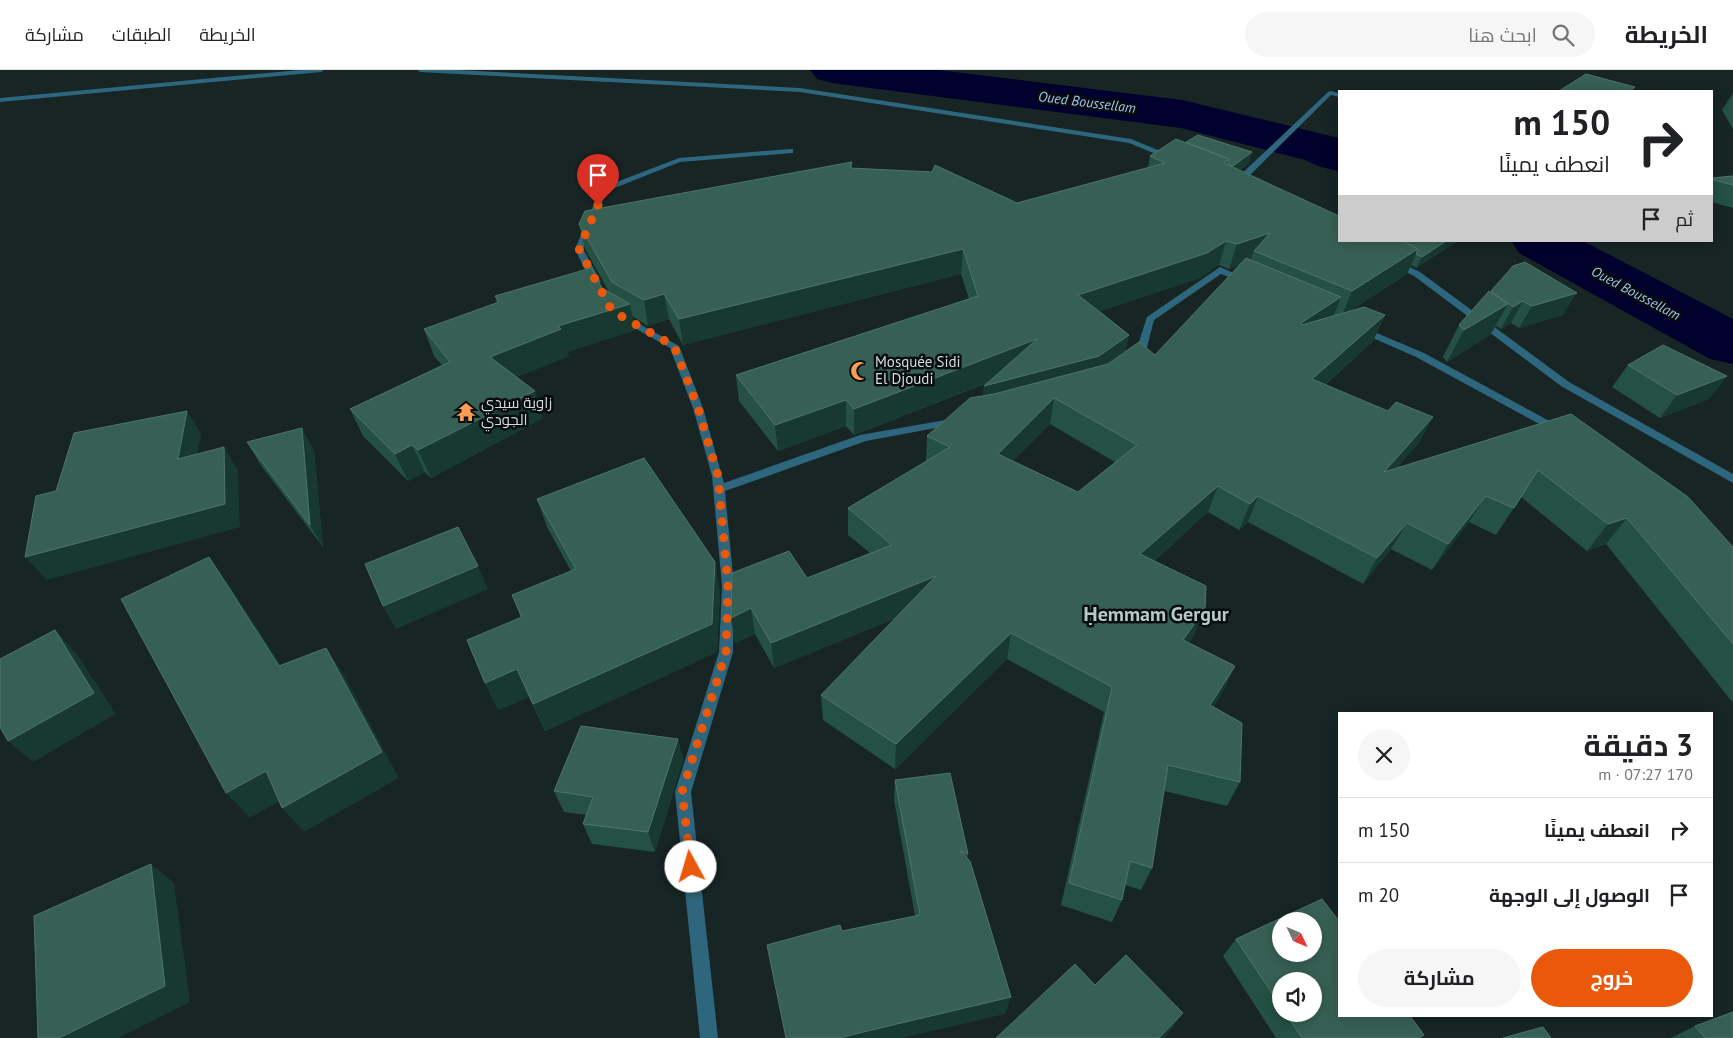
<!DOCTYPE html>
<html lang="ar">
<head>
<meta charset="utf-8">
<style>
  body { margin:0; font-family:"PT Sans",Cairo,sans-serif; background:#f6f6f6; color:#202124; direction:rtl; height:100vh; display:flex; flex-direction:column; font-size:19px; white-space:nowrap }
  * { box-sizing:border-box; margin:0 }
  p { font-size:16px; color:#757577 }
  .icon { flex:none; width:28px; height:28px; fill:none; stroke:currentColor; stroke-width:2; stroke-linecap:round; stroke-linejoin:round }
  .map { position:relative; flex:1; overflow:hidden; direction:ltr }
  .details { position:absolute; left:1338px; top:642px; width:375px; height:305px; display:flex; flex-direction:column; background:#fff; border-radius:0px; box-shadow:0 2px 12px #0003; direction:rtl }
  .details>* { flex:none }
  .banner { position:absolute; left:1338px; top:20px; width:375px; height:152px; border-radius:0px; box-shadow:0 2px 12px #0003; direction:rtl; background:#fff; color:#202124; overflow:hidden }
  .needle { width:32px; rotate:134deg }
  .tools { position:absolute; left:1272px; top:842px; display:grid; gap:10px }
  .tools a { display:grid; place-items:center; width:50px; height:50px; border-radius:50%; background:#fff; box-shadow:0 2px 12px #0003; font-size:25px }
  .pin { position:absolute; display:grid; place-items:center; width:42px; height:42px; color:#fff; margin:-51px -21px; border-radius:50% 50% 50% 0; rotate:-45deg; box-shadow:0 0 5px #0007 }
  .pin .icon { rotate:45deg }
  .me { position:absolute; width:55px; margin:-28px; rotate:354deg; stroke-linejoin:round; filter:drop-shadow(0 0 4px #0008) }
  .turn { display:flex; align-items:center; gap:18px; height:105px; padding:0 20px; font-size:22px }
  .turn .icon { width:65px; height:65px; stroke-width:2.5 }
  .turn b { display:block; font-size:35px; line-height:42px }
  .then { display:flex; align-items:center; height:48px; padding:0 20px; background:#0003; gap:10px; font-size:19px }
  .round { display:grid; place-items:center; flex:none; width:52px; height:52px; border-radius:26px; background:#f6f6f6 }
  .headline { display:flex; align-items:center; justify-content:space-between; height:85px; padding:0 20px }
  h1 { font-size:30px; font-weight:700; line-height:38px }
  .button { display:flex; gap:10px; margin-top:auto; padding:10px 20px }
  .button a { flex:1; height:58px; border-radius:30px; background:#ea580c; color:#fff; font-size:20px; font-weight:700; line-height:58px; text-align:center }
  .button a+a { background:#f6f6f6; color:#202124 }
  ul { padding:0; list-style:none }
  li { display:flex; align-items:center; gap:15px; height:65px; padding:0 20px; border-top:1px solid #e0e0e0 }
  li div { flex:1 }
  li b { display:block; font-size:19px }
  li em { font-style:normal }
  header { display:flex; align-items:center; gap:30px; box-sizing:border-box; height:70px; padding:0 25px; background:#fff; border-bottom:1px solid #e0e0e0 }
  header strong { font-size:24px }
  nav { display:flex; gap:28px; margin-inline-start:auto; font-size:18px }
  .search { width:350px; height:45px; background:#f6f6f6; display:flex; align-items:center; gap:12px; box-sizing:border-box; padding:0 18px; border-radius:28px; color:#757577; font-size:19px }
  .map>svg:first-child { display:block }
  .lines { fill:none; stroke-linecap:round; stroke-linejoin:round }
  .river { fill:#00012c; fill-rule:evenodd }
  .service { fill:#2e667d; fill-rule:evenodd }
  .minor { fill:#2e667d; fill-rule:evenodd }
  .tertiary { fill:#2e667d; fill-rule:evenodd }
  .wall { fill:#245144; fill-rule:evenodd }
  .shaded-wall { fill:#173930 }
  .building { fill:#376054; stroke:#50746a; fill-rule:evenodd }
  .route { stroke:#ea580c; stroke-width:9; stroke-dasharray:0 16.2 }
  .labels { text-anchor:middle; stroke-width:5; stroke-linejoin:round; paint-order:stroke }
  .far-water-label { font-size:14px; font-style:italic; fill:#a2c3f1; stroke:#070c0d }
  .poi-label { font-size:15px; fill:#d5dede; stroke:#070c0d; text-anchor:start }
  .district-label { font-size:20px; font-weight:bold; fill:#b7c8c9; stroke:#070c0d }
</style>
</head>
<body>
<header>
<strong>الخريطة</strong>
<div class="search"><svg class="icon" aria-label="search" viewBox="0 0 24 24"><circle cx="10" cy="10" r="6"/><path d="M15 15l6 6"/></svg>ابحث هنا</div>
<nav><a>الخريطة</a><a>الطبقات</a><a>مشاركة</a></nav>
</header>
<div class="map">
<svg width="1733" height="968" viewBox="0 0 1733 968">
  <rect width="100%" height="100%" fill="#172525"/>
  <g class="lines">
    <!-- river -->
    <path class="river" d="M810,0H938L1182,30L1339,68V101L1321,97L1305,90L1181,58L832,13L817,9Z
      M1511,171H1583L1733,249V294L1710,289L1519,183Z"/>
    <!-- service -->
    <path class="service" d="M1328,22L1333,23L1240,115H1234V111Z"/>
    <!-- minor -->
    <path class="minor" d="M300,0H324L321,2L0,32V28Z
      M417,0H458L800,18L1131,69L1175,87L1168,89L1129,73L800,22L420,2Z
      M1330,21L1339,23V27L1328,24V22Z
      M790,79H793V83L680,92L607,121L583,179L601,212L596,215L591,212L575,179L601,118L679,88Z
      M1220,197L1252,211L1247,214L1221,204L1154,250L1145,285L1140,290H1132L1131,288L1135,284L1147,247Z
      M620,243L679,276L703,338L724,413L860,365L957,348L962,351L957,354L866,371L725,421L734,516L733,582L691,722L718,968H700L675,722L719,582L722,516L712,406L693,338L670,278L617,248V244Z
      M1360,256L1424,283L1566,360L1564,363H1556L1416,287L1357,261V257Z"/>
    <!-- tertiary -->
    <path class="tertiary" d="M1395,190L1420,202L1569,312L1733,404V413L1561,316L1414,206L1392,195V191Z"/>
  </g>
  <!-- wall -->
  <path class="wall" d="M1733,23V59L1722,40Z
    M1186,72L1249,93L1240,100L1339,171H1458L1416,198L1411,195L1407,204L1350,241L1385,245L1373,271L1325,315L1419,373L1397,398L1571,344L1733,477V633L1606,474L1587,481L1521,427L1496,465L1469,452L1432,500L1391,479L1363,514L1248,452L1239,460L1208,442L1154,491L1205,539L1194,565L1189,573L1235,596L1223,621L1213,637L1240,712L1227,736L1164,721L1152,798L1141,820L1125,815L1122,830L1112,852L1061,835L1104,642L1007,589L895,699L823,650L821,625L896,548L774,598L755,564L735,573L731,548L807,508L870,483L848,465V438L926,392L927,366L983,326L984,316L987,313L854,365L846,356L778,381L739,331L736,305L969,229L961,204L683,275L669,249L648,256L632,246L635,260L567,282L569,286L516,307L543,348L431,408L425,402L408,411L363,366L350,339L442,295L434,286L424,259L497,233L495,226L602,218L609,222L585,179L579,154L852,92V98L1017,133L1148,98L1150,86ZM1219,195L1229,199L1240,195L1155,285L1125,282L1129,265L1100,241L1200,208ZM1050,354L1115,392L1078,422L1013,391Z
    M1733,106V138L1711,132V108Z
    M1513,196L1563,245L1519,258L1511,253L1501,259L1496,256L1490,265L1447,292L1443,287L1459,255L1491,222Z
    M1628,295L1727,306L1709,329L1660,348L1612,317Z
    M247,372L314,380L323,477L260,394Z
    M537,429L720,521L717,582L545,661L529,627L498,640L485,613L521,548L512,525L571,501L547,457Z
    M678,669L683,690L655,782L592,774L583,754L586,745L564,742L554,721Z
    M895,710L968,784L967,789L1005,944L842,861L915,846L894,730Z
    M1236,869L1424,965L1420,968H1276L1223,886ZM1281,911L1314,944H1281Z
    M1695,956L1733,968H1671Z"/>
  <!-- shaded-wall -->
  <path class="shaded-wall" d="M1252,82L1249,93L1230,107L1233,96Z
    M1270,163L1254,181L1250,192L1229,199L1237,174Z
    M1226,171L1219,195L1200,208L1074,250L1078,225Z
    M1446,171H1458L1416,198L1422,187Z
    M963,179L961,204L683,275L679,249Z
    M1418,179L1407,204L1342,246L1352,221Z
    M1577,223L1563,245L1519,258L1532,236Z
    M664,224L669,249L648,256L644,230Z
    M1341,227L1331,253L1291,279L1301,253Z
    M1523,231L1511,253L1501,259L1513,237Z
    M630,234L635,260L567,282L569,286L499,314L490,287L558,256Z
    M1508,234L1490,265L1447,292L1464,260Z
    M1385,245L1373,271L1302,335L1312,309Z
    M1129,265L1123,290L981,342L984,316Z
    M1037,269L1033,294L854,365V339Z
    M1727,306L1709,329L1660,348L1677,325Z
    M535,321L543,348L431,408L418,380Z
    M1054,328L1050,354L995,410L998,384Z
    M846,330V356L778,381L775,355Z
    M187,341L201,364L193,412L178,389Z
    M1433,347L1419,373L1371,428L1384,402Z
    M302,358L314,380L323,477L310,455Z
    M412,375L425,402L408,411L395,384Z
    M224,377L238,400L240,457L47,510L25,487Z
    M1218,416L1208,442L1132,510L1140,484Z
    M1258,426L1248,452L1239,460L1250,434Z
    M1486,426L1469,452L1432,500L1448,474Z
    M1627,448L1606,474L1587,481L1608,454Z
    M1407,453L1391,479L1363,514L1377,488Z
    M209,487L229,515L299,623L279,596Z
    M715,492L720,521L717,582L545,661L533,634Z
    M478,496L488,519L396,559L383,536Z
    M936,506L934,532L774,598L771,573Z
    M751,538L755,564L735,573L731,548Z
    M1205,539L1194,565L1173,595L1183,570Z
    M55,560L76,583L116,644L33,692L8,671Z
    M1011,563L1007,589L895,699L896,674Z
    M326,578L344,605L399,708L304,762L282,738Z
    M1235,596L1223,621L1198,660L1210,635Z
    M517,599L529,627L498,640L485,613Z
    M678,669L683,690L655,782L648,762Z
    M266,701L288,726L250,748L226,723Z
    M151,794L174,813L190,932L119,968H59Z
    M1011,927L1005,944L902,968H840L855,964Z
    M1183,943L1165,968H1159Z"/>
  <!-- building -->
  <path class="building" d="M1586,4L1635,17L1630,21H1559Z
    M1198,65L1252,82L1233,96L1228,94L1229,89L1186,72Z
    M1176,69L1229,89L1224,93L1339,146V171H1402L1418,179L1352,221L1254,181L1270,163L1237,174L1226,171L1207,183L1078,225L1129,265L1099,286L984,316L1037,269L854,339L846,330L775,355L736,305L978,226L963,179L679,249L664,224L644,230L612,212L579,154L585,141L852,92L850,98L932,102L935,95L1017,133L1165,93L1150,86Z
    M1733,106V115L1711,109V108Z
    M1402,171H1446L1422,187L1416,184L1418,179Z
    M1246,188L1341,227L1301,253L1302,255L1364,237L1385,245L1312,309L1388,341L1396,332L1433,347L1384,402L1571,344L1688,427L1733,477V574L1627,448L1608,454L1538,400L1514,438L1486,426L1448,474L1407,453L1377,488L1258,426L1250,434L1218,416L1140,484L1206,516L1205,539L1183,570L1235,596L1210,635L1242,653L1240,712L1168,695L1152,798L1130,791L1122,830L1069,813L1112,617L1011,563L896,674L821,625L936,506L771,573L751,538L731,548L732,503L789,481L807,508L892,475L848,438L950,377L927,366L970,328L994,324L1108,294L1139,272L1155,285ZM1054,328L1137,375L1078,422L998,384Z
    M1525,192L1577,223L1532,236L1523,231L1513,237L1491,221L1513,196Z
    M591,198L602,218L630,234L558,256L561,259L490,287L535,321L418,380L412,375L395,384L350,339L450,292L424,259L499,232L495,226Z
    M1489,221L1508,234L1464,260L1459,255Z
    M1663,275L1727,306L1677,325L1628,295Z
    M187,341L178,389L224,377L225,434L25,487L36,426L56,421L74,363Z
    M302,358L310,455L247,372Z
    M644,388L715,492L712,554L533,634L517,599L485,613L467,570L522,547L512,525L576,499L537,429Z
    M458,457L478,496L383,536L365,494Z
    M209,487L279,596L326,578L382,682L282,738L266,701L226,723L121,529Z
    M55,560L94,623L8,671L0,657V589Z
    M581,656L678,669L648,762L583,754L593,727L554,721Z
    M950,703L968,784L960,781L970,791L1011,927L855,964L840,968H786L767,875L840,855L842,861L920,845L895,710Z
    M151,794L165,916L59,968H38L34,846Z
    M1322,829L1339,851V946H1410L1424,965L1418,968H1302L1286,944H1314V911H1281V937L1236,869ZM1281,851H1314V884H1281Z
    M1126,885L1183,943L1159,968H996L1075,894L1095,915Z
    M1733,942V968H1705L1695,956Z
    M1543,957L1551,968H1503Z"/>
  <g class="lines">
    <!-- route -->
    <path class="route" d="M598,135L579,179L612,241L674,276L698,338L718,406L728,516L726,582L682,722L691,797"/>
  </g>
  <!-- icons -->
  <defs>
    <g id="mosque-bare" transform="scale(1.5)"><path d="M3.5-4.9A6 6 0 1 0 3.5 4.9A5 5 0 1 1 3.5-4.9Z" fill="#fd9d55" stroke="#070c0d" stroke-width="2.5" paint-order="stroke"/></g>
    <g id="temple-bare" transform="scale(1.5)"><path d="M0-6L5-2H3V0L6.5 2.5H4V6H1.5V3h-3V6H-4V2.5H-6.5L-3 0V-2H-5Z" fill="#fd9d55" stroke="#070c0d" stroke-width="2.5" paint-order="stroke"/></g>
  </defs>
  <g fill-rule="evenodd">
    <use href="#mosque-bare" x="860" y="301"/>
    <use href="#temple-bare" x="466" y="342"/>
  </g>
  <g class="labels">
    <!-- far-water labels -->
    <g class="far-water-label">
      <text transform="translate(1087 32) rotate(7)" y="5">Oued Boussellam</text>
      <text transform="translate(1636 223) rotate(28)" y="5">Oued Boussellam</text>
    </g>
    <!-- poi labels -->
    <g class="poi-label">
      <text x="875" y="297">Mosquée Sidi<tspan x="875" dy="17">El Djoudi</tspan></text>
      <text x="481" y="338">زاوية سيدي<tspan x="481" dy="17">الجودي</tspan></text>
    </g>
    <!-- district labels -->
    <g class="district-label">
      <text x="1156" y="551">Ḥemmam Gergur</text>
    </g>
  </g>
</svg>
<div class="tools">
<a><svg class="needle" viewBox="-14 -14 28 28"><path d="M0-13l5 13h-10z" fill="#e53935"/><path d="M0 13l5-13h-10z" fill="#757577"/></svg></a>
<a><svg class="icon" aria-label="sound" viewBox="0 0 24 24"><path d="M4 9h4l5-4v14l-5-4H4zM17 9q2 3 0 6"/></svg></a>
</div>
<div class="pin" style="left:598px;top:135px;background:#d93025"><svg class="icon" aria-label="arrive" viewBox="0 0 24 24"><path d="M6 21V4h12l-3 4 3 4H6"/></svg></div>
<svg class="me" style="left:691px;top:797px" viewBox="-20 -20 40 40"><circle r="19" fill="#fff"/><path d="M0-13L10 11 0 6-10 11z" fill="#ea580c"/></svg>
<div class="banner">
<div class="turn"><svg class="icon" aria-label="right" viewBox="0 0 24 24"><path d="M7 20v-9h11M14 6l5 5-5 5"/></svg><div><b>150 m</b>انعطف يمينًا</div></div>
<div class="then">ثم<svg class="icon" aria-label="arrive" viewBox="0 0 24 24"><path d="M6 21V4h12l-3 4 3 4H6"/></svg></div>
</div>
<section class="details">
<div class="headline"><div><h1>3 دقيقة</h1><p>170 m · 07:27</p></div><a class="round"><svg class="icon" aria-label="close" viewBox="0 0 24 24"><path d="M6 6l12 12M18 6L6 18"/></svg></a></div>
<ul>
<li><svg class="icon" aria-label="right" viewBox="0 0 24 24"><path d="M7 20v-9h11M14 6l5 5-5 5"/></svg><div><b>انعطف يمينًا</b></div><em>150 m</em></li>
<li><svg class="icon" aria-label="arrive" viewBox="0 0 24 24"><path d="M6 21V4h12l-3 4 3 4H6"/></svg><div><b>الوصول إلى الوجهة</b></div><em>20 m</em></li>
</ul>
<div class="button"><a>خروج</a><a>مشاركة</a></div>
</section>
</div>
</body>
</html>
